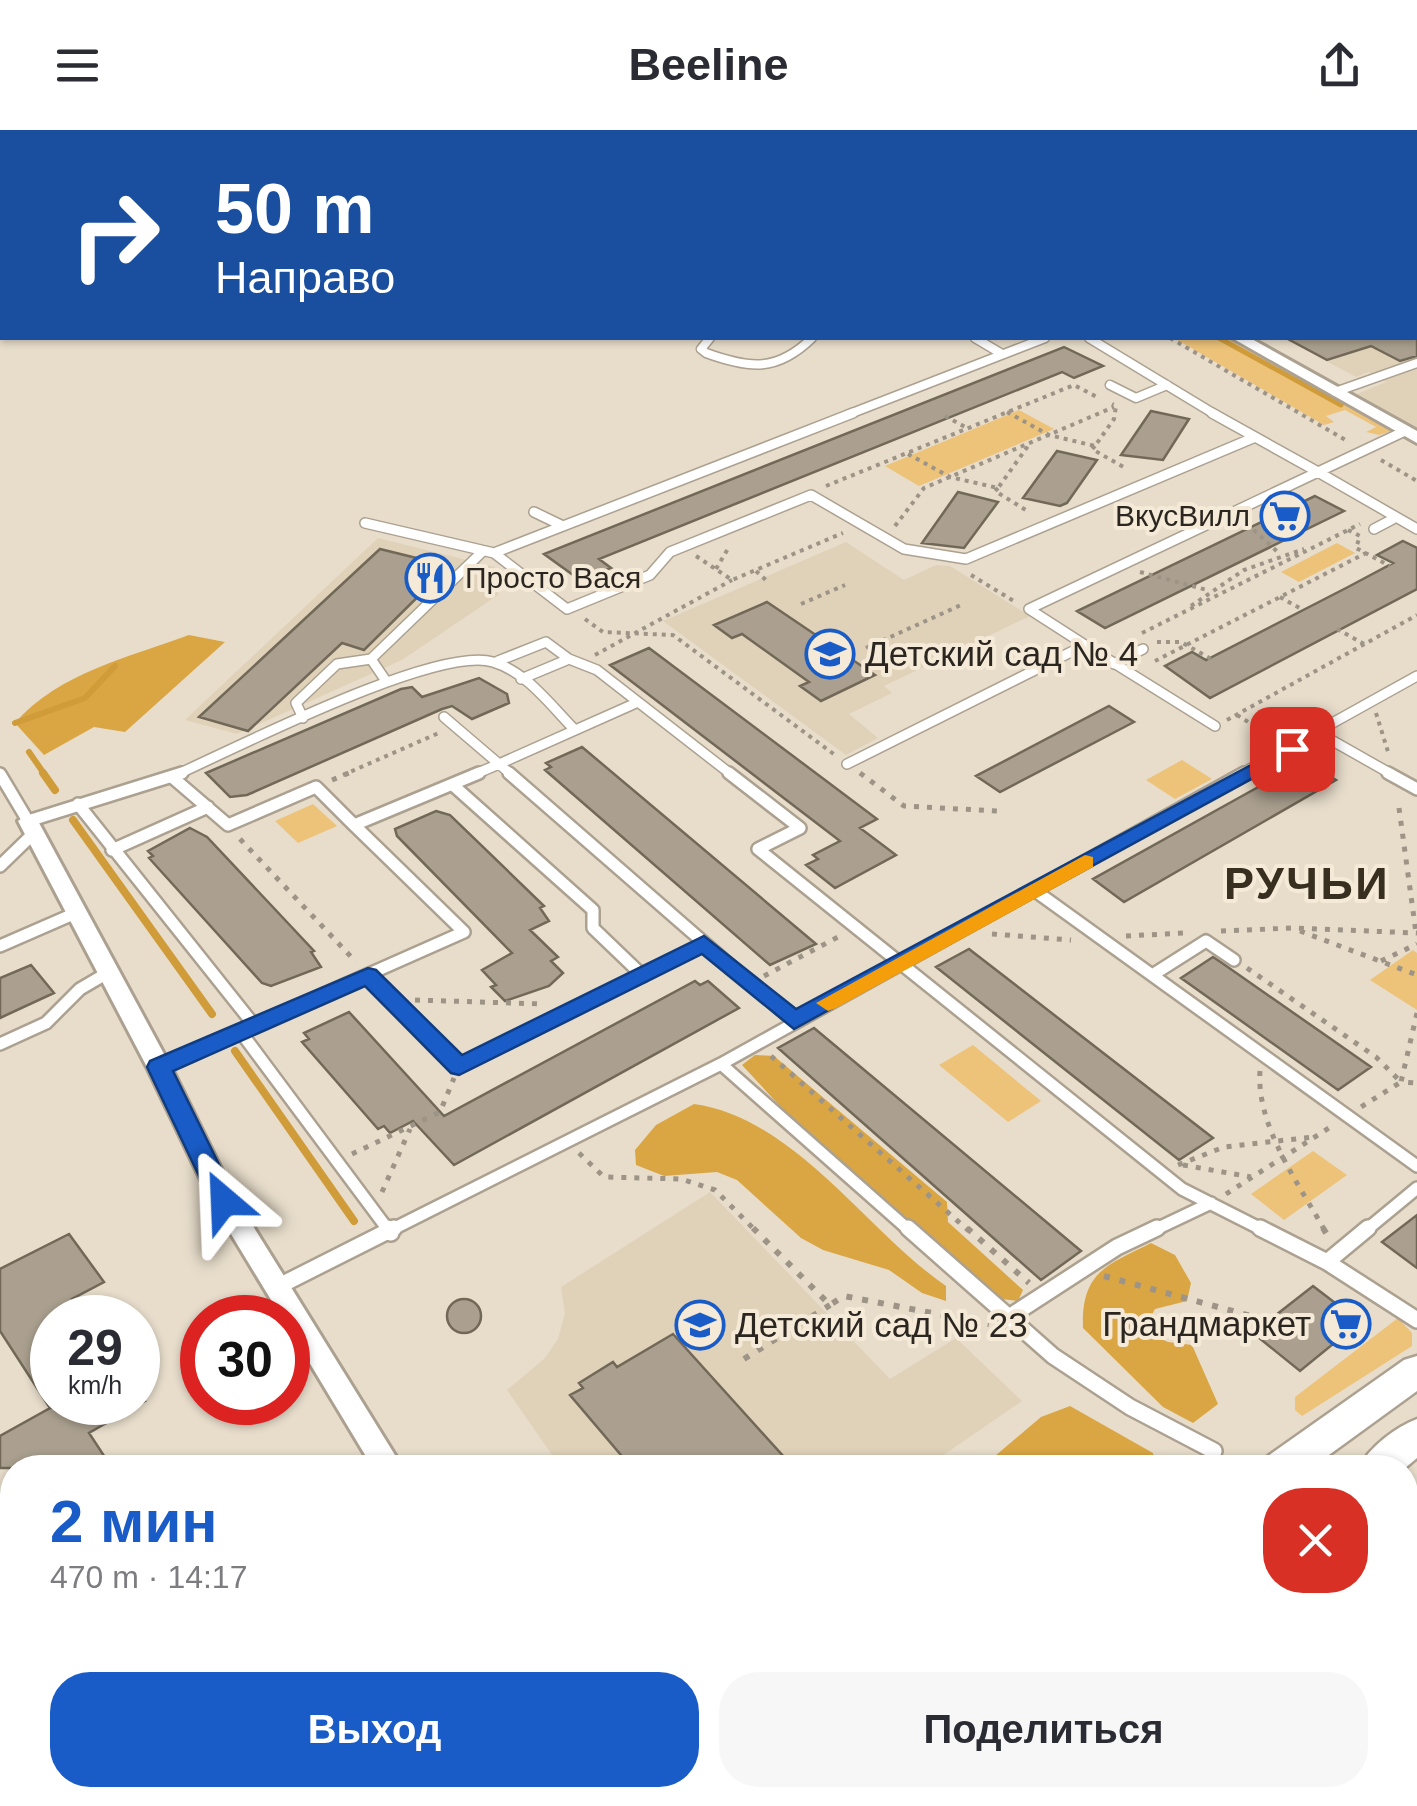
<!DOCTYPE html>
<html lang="ru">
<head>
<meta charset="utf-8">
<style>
  body { margin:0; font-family:Helvetica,sans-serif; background:#f7f7f7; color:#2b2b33; height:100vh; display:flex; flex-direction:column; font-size:38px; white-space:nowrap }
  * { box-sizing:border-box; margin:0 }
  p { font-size:32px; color:#7c7c81 }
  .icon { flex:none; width:55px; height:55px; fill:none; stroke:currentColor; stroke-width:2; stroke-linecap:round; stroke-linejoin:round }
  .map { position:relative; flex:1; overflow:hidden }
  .side { position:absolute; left:0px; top:1325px; width:1418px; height:352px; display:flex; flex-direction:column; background:#fff; border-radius:40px 40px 0 0; box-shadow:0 2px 8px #0004 }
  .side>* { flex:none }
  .top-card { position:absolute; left:0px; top:0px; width:1418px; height:210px; box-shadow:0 2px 8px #0004; background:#1a4fa0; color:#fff; overflow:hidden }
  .speed { position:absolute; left:30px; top:1165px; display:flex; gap:20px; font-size:50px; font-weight:700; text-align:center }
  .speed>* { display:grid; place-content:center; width:130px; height:130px; border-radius:50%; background:#fff; box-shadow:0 2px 8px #0004; line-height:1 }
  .speed small { font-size:25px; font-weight:400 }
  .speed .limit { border:15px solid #d22; background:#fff; color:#111 }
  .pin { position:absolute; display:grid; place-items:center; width:85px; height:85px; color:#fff; margin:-42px; border-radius:20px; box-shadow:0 5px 15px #0006 }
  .me { position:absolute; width:110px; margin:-55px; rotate:334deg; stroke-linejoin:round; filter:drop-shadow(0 0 8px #0008) }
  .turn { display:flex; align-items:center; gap:35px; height:210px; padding:0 50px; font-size:45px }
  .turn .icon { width:130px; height:130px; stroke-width:2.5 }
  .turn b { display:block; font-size:70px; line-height:85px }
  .round { display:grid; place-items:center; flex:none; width:105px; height:105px; border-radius:40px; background:#f7f7f7 }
  .headline { display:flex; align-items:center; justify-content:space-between; height:170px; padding:0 50px }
  h1 { font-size:60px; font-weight:600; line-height:75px; color:#195cc7 }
  .cta { display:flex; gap:20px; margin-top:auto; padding:20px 50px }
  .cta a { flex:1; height:115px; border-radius:40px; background:#195cc7; color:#fff; font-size:40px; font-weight:600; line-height:115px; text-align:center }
  .cta a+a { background:#f7f7f7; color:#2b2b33 }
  header { display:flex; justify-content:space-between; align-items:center; height:130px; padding:0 50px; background:#fff; font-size:45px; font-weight:600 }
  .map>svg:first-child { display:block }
  .built { fill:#e0d2b9 }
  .green { fill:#edc279 }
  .forest { fill:#daa644 }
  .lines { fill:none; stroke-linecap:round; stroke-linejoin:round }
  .stream-far2 { stroke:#d09c3a; stroke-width:5 }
  .stream-far1 { stroke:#d09c3a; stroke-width:6 }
  .stream { stroke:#d09c3a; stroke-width:8 }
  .building { fill:#aba08f; stroke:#726858; stroke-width:2.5 }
  .service-far3-casing { stroke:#aca190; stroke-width:11 }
  .service-far2-casing { stroke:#aca190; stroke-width:12 }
  .service-far1-casing { stroke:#aca190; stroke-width:16 }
  .service-casing { stroke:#aca190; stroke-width:20 }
  .minor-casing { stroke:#aca190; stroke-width:6 }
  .secondary-casing { stroke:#aca190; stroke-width:5 }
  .path-far2 { stroke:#9d9487; stroke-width:4; stroke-dasharray:4 5; stroke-linecap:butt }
  .path-far1 { stroke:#9d9487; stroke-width:5; stroke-dasharray:5 8; stroke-linecap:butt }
  .path { stroke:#9d9487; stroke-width:6; stroke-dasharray:6 10; stroke-linecap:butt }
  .service-far3 { stroke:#fff; stroke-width:8 }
  .service-far2 { stroke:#fff; stroke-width:9 }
  .service-far1 { stroke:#fff; stroke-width:11 }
  .service { stroke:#fff; stroke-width:15 }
  .minor { fill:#fff; fill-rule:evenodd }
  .secondary { fill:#fff; fill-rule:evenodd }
  .route { fill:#195cc7; stroke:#103c81; stroke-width:2.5 }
  .slow { fill:#f59e0b }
  .labels { text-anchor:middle; stroke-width:8; stroke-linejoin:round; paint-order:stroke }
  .far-poi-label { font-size:30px; fill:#2b2620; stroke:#f5ead8; text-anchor:end }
  .poi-label { font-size:35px; fill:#2b2620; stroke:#f5ead8; text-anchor:start }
  .district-label { font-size:45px; font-weight:bold; letter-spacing:2.5px; fill:#382f21; stroke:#f5ead8 }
</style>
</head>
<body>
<header><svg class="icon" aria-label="menu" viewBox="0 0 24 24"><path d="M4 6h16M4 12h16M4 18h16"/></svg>Beeline<svg class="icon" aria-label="share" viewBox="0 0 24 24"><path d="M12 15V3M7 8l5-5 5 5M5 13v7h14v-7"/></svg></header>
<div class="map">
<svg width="1417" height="1676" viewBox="0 0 1417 1676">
  <rect width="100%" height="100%" fill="#e8ddcb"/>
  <!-- built -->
  <path class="built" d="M1224,0H1417V298L1357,264L1386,252L1369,242L1356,247L1283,208H1415V2H1215Z
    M378,408L495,437L498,465L402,530L237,604L185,590Z
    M846,412L904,450L936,435L950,436L1030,486L884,556L892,563L849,584L878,608L846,625L663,491Z
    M710,1062L890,1249L956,1208L1022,1271L926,1337L561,1338L507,1260L545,1228L558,1209L565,1183L561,1157Z"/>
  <!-- green -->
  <path class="green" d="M1174,208H1226L1391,301L1379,305L1366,302L1376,297L1345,280L1326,286L1334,292L1324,295Z
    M1019,280L1054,299L919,356L885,336Z
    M1337,413L1355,423L1299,452L1281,442Z
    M1182,630L1212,649L1175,669L1146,650Z
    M313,674L337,696L298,713L275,691Z
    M1413,820L1417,823V880L1370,850Z
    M973,915L1041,971L1008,992L939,935Z
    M1313,1021L1347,1045L1284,1090L1251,1064Z
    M1398,1188L1412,1203V1216L1302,1286L1295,1280V1267Z"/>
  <!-- forest -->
  <path class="forest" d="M189,505L225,512L125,602L94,597L44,625L15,593C58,543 130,527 189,505Z
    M755,925L774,926L947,1072L948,1092L1023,1160L1018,1171L1001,1169L815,1014L742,935Z
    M694,974C795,988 866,1101 946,1156V1171L922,1163L889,1140L823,1120L801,1108L737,1050L717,1042L664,1046L636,1035L635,1020L656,995Z
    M1151,1113L1175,1125L1191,1153L1187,1171L1155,1179L1143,1201L1168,1212L1192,1215L1218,1274L1193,1293L1163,1277L1083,1198C1081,1142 1107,1135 1151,1113Z
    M1070,1276L1153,1323L1155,1337H982L1041,1287Z
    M1417,1484V1628L1406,1616L1409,1488Z"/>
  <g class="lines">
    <!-- stream-far2 -->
    <path class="stream-far2" d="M847,0L852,2
      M1219,208L1341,275"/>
    <!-- stream-far1 -->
    <path class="stream-far1" d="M15,593L85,568L115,536
      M29,622L45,645"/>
    <!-- stream -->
    <path class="stream" d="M43,643L55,660
      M73,690L212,884
      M235,921L354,1091"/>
  </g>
  <!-- building -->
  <path class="building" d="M1286,208H1417V226L1400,231L1371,216L1327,230Z
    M1064,217L1103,236L1074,248L1062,242L599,429L611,438L580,450L544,424Z
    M1151,281L1189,289L1163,330L1121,325Z
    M1057,321L1097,330L1067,373L1060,376L1023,368Z
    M958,362L998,372L964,418L922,413Z
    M1315,366L1344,381L1105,498L1077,481Z
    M1403,411L1417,418V459L1210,568L1165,536L1192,522L1206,530L1348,457L1393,433L1377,425Z
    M380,419L449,436L364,520L342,513L248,601L199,587Z
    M767,472L875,545L821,571L800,556L809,552L742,504L732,508L714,495Z
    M649,518L877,689L860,698L896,725L835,758L806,735L818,729L813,725L840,711L610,535Z
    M479,548L507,564L509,573L472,589L452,576L442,579L247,665L230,667L206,643L401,559L412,557L422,567Z
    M1109,576L1134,592L1000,662L976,646Z
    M582,617L816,814L770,835L545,640L551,637L546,633Z
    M1305,631L1336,650L1124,772L1093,749Z
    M436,681L450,685L544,776L540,778L549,791L530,800L558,827L551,831L563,843L549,856L505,871L491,857L496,855L482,840L512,823L397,706L395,699Z
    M190,698L207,707L270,774L314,821L311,822L321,837L271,856L262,853L149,728L153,726L148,721Z
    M969,819L1213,1008L1179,1030L936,837Z
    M1213,827L1222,833L1371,937L1338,960L1181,848Z
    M31,835L54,863L0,888V848Z
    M695,851L700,855L708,851L739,878L454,1035L413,991L390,1003L384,996L378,999L302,912L309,909L304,903L349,882L444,986Z
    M814,898L1081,1121L1041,1150L778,918Z
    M1417,1085V1138L1382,1112Z
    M69,1104L104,1152L72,1169L85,1188H52V1277L60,1272H143L89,1303L112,1338H0V1306L50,1278L0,1201V1139Z
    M1313,1156L1360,1192L1300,1241L1253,1203Z
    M447 1186a17 17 0 1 1 34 0a17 17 0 1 1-34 0Z
    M673,1204L794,1338H632L570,1265L583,1258L579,1253L613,1232L617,1237Z"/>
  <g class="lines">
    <!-- service-far3 casing -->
    <g class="service-far3-casing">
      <path id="service-far3" d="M1383,0L1390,2
        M710,208L701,219L706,223C750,239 777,242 812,208
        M975,208L1002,224
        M1089,208L1216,285
        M1110,255L1136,268L1167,255
        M1335,262L1417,233
        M847,285L1045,208"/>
    </g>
    <!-- service-far2 casing -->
    <g class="service-far2-casing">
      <path id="service-far2" d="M1405,301L1318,342L1417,399
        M534,382L563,396
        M365,393L494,423L567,479L650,445L670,422L811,365L904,419L966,429L1253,308
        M1374,399L1393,389
        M494,423L853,283
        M1085,515L1029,479L1318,342L1212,283
        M498,531L546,512L569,529
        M1114,534L1143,519
        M521,549L569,529L597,540L732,645
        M386,551L371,529L482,422
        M444,587L499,634L473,645
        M303,588L296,573L337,534L371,529
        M1317,602L1393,645
        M847,634L1085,515L1215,596
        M176,645C236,618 437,515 493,532C527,542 551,576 575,600
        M512,645L499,634L636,573
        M1239,645L1417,546"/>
    </g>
    <!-- service-far1 casing -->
    <g class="service-far1-casing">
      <path id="service-far1" d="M509,643L794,891
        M729,643L800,698L758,719L1182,1059L1265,1101
        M1388,643L1417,659
        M0,644L28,691L182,643
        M172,647L228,695L316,657L354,695
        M454,656L593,780V798L643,846
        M78,674L254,895
        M112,720L208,677
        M0,736L34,703
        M1034,760L1417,1036
        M0,816L78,782
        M1154,844L1206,811L1234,830
        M368,845L459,936L704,814
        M240,901L389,1101
        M0,914L46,893L80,859L109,842
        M721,934L910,1101
        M159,937L464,802L354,695L479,643
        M389,1101L721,934L1244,643
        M1152,1101L1211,1073
        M1365,1101L1417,1058"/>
    </g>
    <!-- service casing -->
    <g class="service-casing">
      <path id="service" d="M387,1098L391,1103
        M908,1098L1053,1226L1130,1277L1214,1321
        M1260,1098L1327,1132L1417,1190
        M1327,1132L1368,1098
        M277,1157L394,1098
        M1006,1189L1117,1117L1157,1098
        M1405,1431L1417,1440
        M1397,1665L1417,1675
        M398,1676L405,1665
        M1236,1676L1249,1665"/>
    </g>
    <!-- minor casing -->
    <g class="minor-casing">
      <path id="minor" d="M865,0H881L882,2H866Z
        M1232,208H1250L1417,301V313Z
        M28,684L38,691L171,937L235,1067L403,1338H373L288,1197V1188H282L211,1071L147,937L18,691Z
        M612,1665H647L651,1676H617Z
        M1343,1665H1375L1374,1676H1342Z"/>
    </g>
    <!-- secondary casing -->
    <g class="secondary-casing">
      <path id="secondary" d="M1417,1226V1261L1311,1338H1262L1268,1326L1404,1230Z
        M1417,1289V1328L1405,1338H1359C1369,1317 1396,1297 1417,1289Z
        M851,1665H903L898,1676H846Z
        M956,1665H1008L1003,1676H951Z"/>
    </g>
    <!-- path-far2 -->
    <path class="path-far2" d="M1170,208L1349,312
      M1007,282L1049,305L1095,316L1114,289L1116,276L1112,274
      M945,286L967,298
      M1095,316L1092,319L1125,338
      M908,324L950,347L998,358L1028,316
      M1381,330L1417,351
      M826,356L1074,255L1097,267
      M998,358L995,361L1029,382
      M1247,394L1280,424
      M895,396L924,358L1114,277
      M1348,400L1360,406L1356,418L1390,436
      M696,426L732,450L843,403
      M716,439L729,417
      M756,441L768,452
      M1140,442L1207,460
      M971,445L1017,473
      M1280,467L1303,480
      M801,474L845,455
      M1191,476L1244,440L1304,419
      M585,489L603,502L673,505L835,625
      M1337,499L1364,514
      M1142,503L1360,394
      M1157,512H1181L1213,530
      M866,518L961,475
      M595,525L732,450
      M1155,531L1366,423
      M1376,583L1389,625
      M1237,585L1274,608
      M1227,590L1417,485
      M343,645L441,602"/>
    <!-- path-far1 -->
    <path class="path-far1" d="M860,643L904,676L997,681
      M332,650L349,643
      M1399,678L1416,803
      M240,709L356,832
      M1221,801L1293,798L1417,803
      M1300,801L1417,845
      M992,804L1071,810
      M1126,806L1185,803
      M1381,831L1417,814
      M1247,838L1376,927L1401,952L1361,977
      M764,846L838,807
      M415,870L544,874
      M1417,883L1401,952L1417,953
      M771,926L969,1101
      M1260,941C1256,996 1299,1054 1325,1101
      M579,1023L604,1047L681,1049L715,1060L756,1101
      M352,1024L440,982L454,948
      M1178,1035L1224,1017L1313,1007
      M1183,1035L1251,1047
      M382,1062L410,999
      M1226,1064L1335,994"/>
    <!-- path -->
    <path class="path" d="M753,1098L830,1175L844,1166L989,1194
      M967,1098L1029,1153
      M1323,1098L1329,1108
      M1104,1146L1251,1186
      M744,1229L830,1175
      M683,1665L691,1676"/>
    <!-- service-far3 -->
    <use href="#service-far3" class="service-far3"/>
    <!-- service-far2 -->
    <use href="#service-far2" class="service-far2"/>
    <!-- service-far1 -->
    <use href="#service-far1" class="service-far1"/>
    <!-- service -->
    <use href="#service" class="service"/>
    <!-- minor -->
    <use href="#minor" class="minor"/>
    <!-- secondary -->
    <use href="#secondary" class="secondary"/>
  </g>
  <!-- route -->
  <path class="route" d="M1292,613L1302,619L1299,623L794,899L702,824L459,945L451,943L365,856L173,941L237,1071L224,1081L211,1071L147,937L150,931L368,838L376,840L462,925L704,806L796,879Z"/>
  <!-- slow -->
  <path class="slow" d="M1085,725L1093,727V737L836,878L828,881L816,873Z"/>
  <!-- icons -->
  <defs>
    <g id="supermarket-ring" transform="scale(2.5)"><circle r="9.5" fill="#f5ead8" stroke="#195cc7" stroke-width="1.5"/><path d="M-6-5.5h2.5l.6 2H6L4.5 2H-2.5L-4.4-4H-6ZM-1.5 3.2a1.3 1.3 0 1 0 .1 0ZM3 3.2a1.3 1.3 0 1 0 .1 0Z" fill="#195cc7"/></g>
    <g id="restaurant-ring" transform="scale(2.5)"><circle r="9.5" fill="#f5ead8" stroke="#195cc7" stroke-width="1.5"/><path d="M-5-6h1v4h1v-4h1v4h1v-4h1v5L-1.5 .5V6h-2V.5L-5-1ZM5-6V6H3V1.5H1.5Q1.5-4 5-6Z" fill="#195cc7"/></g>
    <g id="school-ring" transform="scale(2.5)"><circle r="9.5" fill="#f5ead8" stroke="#195cc7" stroke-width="1.5"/><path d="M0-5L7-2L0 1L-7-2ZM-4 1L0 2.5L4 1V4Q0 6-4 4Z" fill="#195cc7"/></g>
  </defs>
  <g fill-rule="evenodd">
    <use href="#supermarket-ring" x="1285" y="386"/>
    <use href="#restaurant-ring" x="430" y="448"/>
    <use href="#school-ring" x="830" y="524"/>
    <use href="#supermarket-ring" x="1346" y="1194"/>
    <use href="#school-ring" x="700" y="1195"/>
  </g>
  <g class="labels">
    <!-- far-poi labels -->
    <g class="far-poi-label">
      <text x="1250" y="396">ВкусВилл</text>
      <text x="465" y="458" text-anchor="start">Просто Вася</text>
    </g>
    <!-- poi labels -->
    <g class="poi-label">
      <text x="865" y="536">Детский сад № 4</text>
      <text x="1311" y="1206" text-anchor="end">Грандмаркет</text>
      <text x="735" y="1207">Детский сад № 23</text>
    </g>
    <!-- district labels -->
    <g class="district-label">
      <text x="1307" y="769">РУЧЬИ</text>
    </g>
  </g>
</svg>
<div class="speed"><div>29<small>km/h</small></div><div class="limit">30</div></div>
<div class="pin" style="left:1292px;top:619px;background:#d93025"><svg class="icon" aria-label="arrive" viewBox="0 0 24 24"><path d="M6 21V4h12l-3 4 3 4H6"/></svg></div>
<svg class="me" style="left:224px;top:1071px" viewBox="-20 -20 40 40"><path d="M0-17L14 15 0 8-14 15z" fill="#195cc7" stroke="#fff" stroke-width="4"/></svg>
<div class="top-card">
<div class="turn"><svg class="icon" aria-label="right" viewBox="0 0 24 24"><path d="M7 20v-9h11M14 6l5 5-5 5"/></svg><div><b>50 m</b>Направо</div></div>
</div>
<section class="side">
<div class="headline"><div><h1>2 мин</h1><p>470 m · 14:17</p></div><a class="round" style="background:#d93025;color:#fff"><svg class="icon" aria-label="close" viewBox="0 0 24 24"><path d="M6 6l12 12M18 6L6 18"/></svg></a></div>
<div class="cta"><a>Выход</a><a>Поделиться</a></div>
</section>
</div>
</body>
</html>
